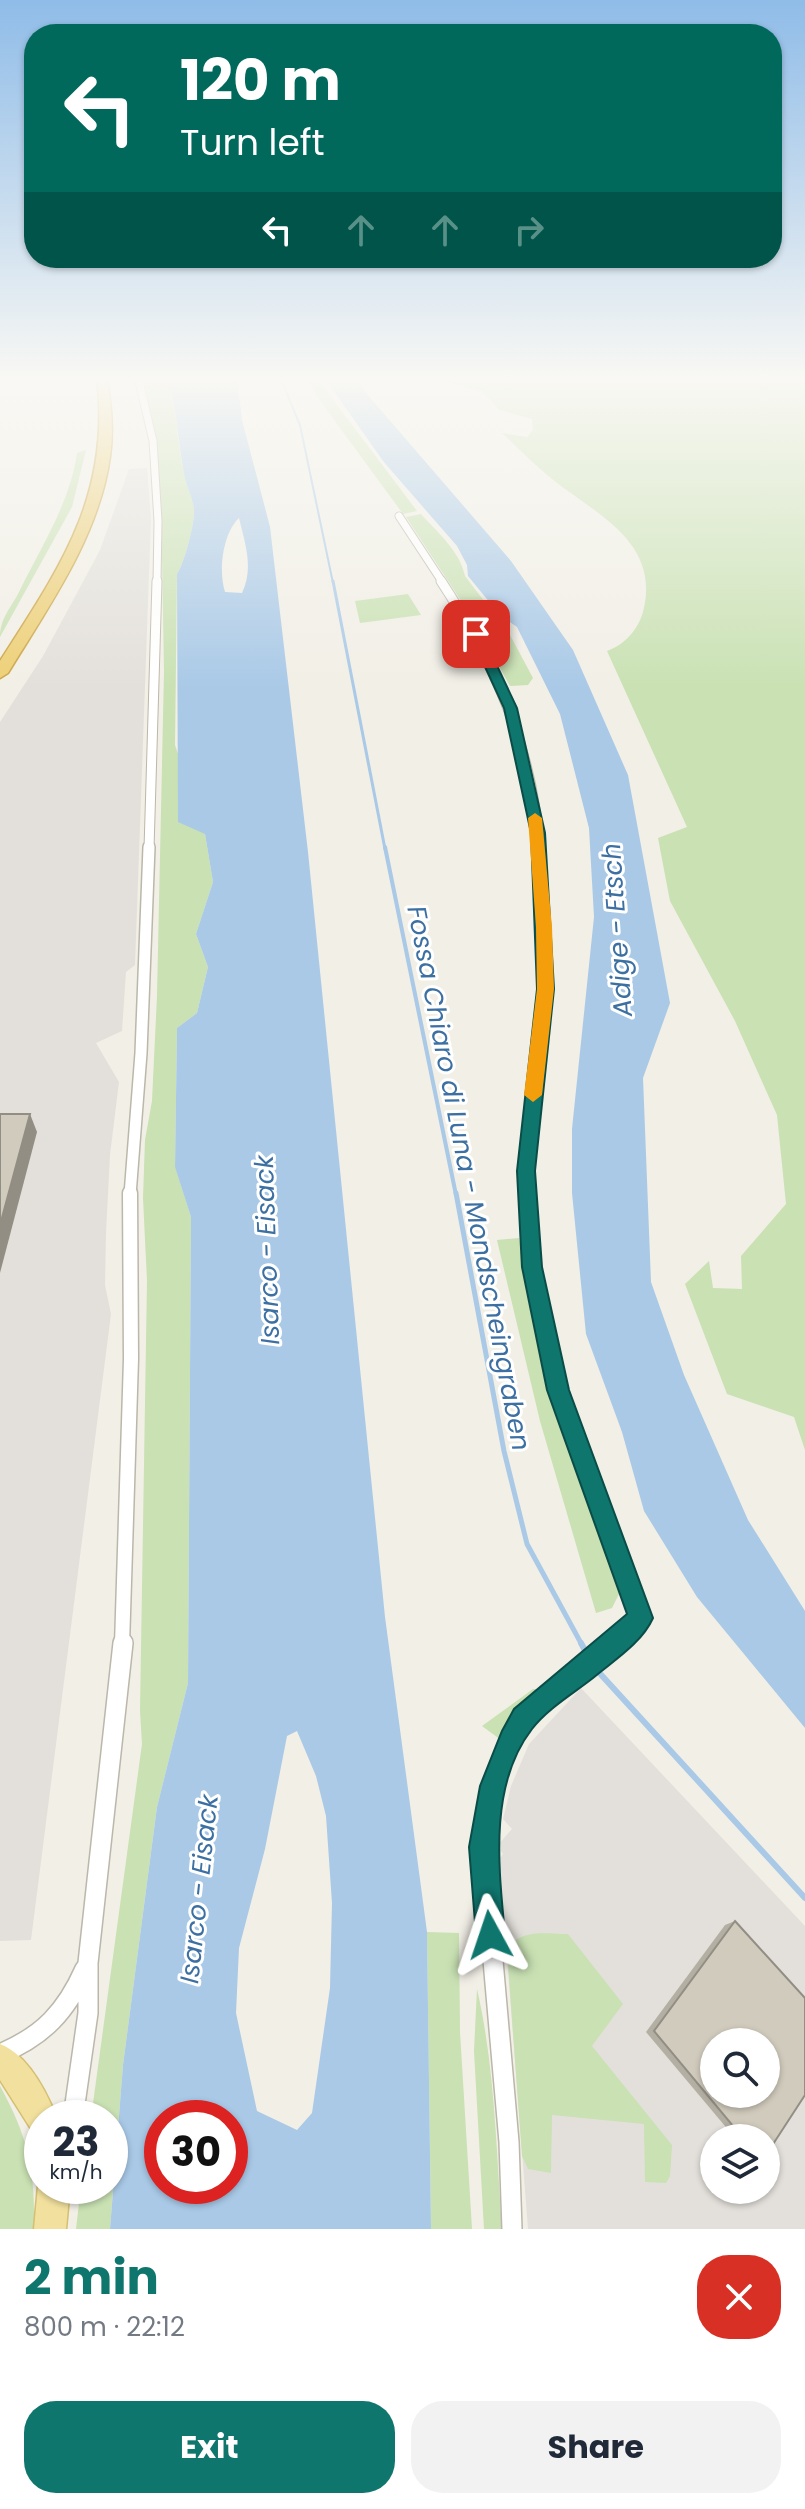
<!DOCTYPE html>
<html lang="en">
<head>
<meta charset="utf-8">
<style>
  body { margin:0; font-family:Poppins,sans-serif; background:#f2f2f3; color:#1f2937; height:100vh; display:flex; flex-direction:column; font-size:30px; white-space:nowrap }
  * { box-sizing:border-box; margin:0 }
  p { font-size:26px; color:#747a83 }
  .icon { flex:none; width:44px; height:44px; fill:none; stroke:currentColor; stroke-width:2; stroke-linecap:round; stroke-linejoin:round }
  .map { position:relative; height:2229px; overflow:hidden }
  .panel { display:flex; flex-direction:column; background:#fff; flex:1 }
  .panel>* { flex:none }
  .top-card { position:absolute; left:24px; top:24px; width:758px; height:244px; border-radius:32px; box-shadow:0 2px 6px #0004; background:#00695c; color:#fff; overflow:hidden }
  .buttons { position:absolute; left:700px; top:2028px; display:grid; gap:16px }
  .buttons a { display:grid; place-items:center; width:80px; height:80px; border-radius:50%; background:#fff; box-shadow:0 2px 6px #0004; font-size:40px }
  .speed { position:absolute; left:24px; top:2100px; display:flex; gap:16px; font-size:40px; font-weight:700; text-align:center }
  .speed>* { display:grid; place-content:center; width:104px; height:104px; border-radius:50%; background:#fff; box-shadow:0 2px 6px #0004; line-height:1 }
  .speed small { font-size:20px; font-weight:400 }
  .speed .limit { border:12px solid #d22; background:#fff; color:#111 }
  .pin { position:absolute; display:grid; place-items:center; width:68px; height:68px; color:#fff; margin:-34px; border-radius:16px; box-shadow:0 4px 12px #0006 }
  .me { position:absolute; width:88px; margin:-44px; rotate:355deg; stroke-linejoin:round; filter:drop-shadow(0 0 6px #0008) }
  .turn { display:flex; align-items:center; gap:28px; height:168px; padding:0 24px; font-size:36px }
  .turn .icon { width:104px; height:104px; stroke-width:2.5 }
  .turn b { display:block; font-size:56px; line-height:68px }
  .lanes { display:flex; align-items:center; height:76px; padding:0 24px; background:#0003; justify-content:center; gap:40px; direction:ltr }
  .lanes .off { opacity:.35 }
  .round { display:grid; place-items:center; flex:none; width:84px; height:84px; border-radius:32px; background:#f2f2f3 }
  .overview { display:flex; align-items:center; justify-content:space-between; height:136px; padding:0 24px }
  h1 { font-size:48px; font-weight:700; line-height:60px; color:#0f766e }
  .action { display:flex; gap:16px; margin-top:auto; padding:16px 24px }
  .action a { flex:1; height:92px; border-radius:32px; background:#0f766e; color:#fff; font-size:32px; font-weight:700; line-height:92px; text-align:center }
  .action a+a { background:#f2f2f3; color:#1f2937 }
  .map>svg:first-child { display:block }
  .industrial { fill:#e3e0db; fill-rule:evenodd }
  .green { fill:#c9e1b3 }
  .water { fill:#a9c9e7; fill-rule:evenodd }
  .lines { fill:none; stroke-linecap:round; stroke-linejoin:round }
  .stream-far4 { stroke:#a9c9e7; stroke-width:2 }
  .stream-far3 { stroke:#a9c9e7; stroke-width:3 }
  .stream-far2 { stroke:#a9c9e7; stroke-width:4 }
  .stream-far1 { stroke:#a9c9e7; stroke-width:5 }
  .stream { stroke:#a9c9e7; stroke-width:6 }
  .minor-far4-casing { stroke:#bbb7aa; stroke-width:9 }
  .minor-far3-casing { stroke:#bbb7aa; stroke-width:11 }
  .minor-far2-casing { stroke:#bbb7aa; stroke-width:14 }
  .minor-far1-casing { stroke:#bbb7aa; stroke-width:17 }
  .minor-casing { stroke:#bbb7aa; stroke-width:22 }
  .primary-casing { stroke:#d5bf70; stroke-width:3 }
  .motorway-casing { stroke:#cba546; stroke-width:3 }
  .minor-far4 { stroke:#fff; stroke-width:7 }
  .minor-far3 { stroke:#fff; stroke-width:9 }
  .minor-far2 { stroke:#fff; stroke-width:11 }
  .minor-far1 { stroke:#fff; stroke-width:14 }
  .minor { stroke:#fff; stroke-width:19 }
  .primary { fill:#f2e19e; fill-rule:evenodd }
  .motorway { fill:#edcf75; fill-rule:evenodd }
  .wall { fill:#b4afa3 }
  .shaded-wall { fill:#928e84 }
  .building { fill:#d1cbbd; stroke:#928e84; stroke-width:2; fill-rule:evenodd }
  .route { fill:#0f766e; stroke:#0a4d48; stroke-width:2 }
  .slow { fill:#f59e0b }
  .labels { text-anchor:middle; stroke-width:6; stroke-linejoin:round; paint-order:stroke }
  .water-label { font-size:26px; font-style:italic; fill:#3c6fa2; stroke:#fff }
</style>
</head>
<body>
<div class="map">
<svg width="805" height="2229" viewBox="0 0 805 2229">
  <rect width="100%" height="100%" fill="#f1efe6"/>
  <!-- industrial -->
  <path class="industrial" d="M147,468L151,519L135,965L126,972L122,1031L96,1043L119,1082L110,1155L106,1233L105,1285L111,1314L31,1940L0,1941V722L43,656L100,550L129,469Z
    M581,1688L805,1926V2229H528L507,1958L500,1858L503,1854L497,1846L512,1829L503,1819L511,1786L529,1744ZM714,2042H766V2094H714ZM714,2138H766V2190H714Z"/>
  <!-- green -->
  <path class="green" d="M142,377H168C177,409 177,442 184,474C186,486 193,498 194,510C195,523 184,564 177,574L175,745L205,834L213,882L196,934L208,967L197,1013L177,1028L175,1166L191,1217L188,1683L157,1807L123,2065L110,2229H76L81,2186H110V2118H91L142,1744L140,1711L147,1281L143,1198L145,1140L152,1101L157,996L164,672L161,499L157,455Z
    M306,377H316L417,511L403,514L321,402Z
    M426,377H805V1450L794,1417L727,1394L685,1284L709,1261L713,1288L742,1289L741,1256L786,1204L777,1115L735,1021L670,901L658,838L687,827L607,651C624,645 638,630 643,612C661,542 597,515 552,479C535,465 518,448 502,433L527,437L533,430L532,419L500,410L481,391Z
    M86,450L72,507L0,637C0,618 11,608 19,592C41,547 70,503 77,453Z
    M421,514C437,532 460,551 465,576L510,635L533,678L528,685L510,686L473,619L406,517Z
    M408,594L421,615L360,623L355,601Z
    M519,1238L551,1396L620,1592L612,1608L596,1613L540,1421L497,1240Z
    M533,1689H538L501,1740L482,1726Z
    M427,1932L459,1933L460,2032L472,2229H431Z
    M568,1934L623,2004L592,2046L672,2145L670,2176L666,2183L645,2182L644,2124L552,2115L551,2173L528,2169L522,2156L507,1950C519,1928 547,1934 568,1934Z
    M477,1989C495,2067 496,2149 502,2229H484L474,2051Z
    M0,2086C29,2139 35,2170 34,2229H0Z"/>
  <!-- water -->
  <path class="water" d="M168,377H237L242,420L270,527L308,852L385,1617L427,1932L431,2229H110L123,2065L157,1807L188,1683L191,1217L175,1167L177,1028L197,1013L208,967L196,934L213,882L205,834L178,822L177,574C184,564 195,523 194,510C193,498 186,486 184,474C178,442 177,409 168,377ZM239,518C245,543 254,568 242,593L225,592C218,570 223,533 239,518ZM297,1731L316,1776L326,1816L332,1903L330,1988L312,2113L297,2130L257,2111L236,2013L239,1948L265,1849L287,1736ZM162,2118H230V2186H162Z
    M324,377H356L367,394L511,561L573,650L628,775L670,1003L643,1078L651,1282L684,1375L748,1520L805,1611V1728L697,1597L644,1511L622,1432L586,1334L572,1193V1129L594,917L589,828L560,714L517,627L500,615L468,576L467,565L457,546L383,461Z"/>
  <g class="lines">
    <!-- stream-far4 -->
    <path class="stream-far4" d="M280,377L300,425L333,583"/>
    <!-- stream-far3 -->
    <path class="stream-far3" d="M333,581L385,849"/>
    <!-- stream-far2 -->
    <path class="stream-far2" d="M385,847L456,1195"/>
    <!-- stream-far1 -->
    <path class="stream-far1" d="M456,1193L504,1451L527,1544L582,1645"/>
    <!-- stream -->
    <path class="stream" d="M581,1643L588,1656
      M594,1667L805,1898"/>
    <!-- minor-far4 casing -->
    <g class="minor-far4-casing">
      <path id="minor-far4" d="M138,377L153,441L158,521L157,583
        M399,516L443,583"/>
    </g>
    <!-- minor-far3 casing -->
    <g class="minor-far3-casing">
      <path id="minor-far3" d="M441,581C494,662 534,751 539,849
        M149,849L157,581"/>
    </g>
    <!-- minor-far2 casing -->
    <g class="minor-far2-casing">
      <path id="minor-far2" d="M130,1195L141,1053L149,847
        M528,1195L526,1171L546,989L539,847"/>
    </g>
    <!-- minor-far1 casing -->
    <g class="minor-far1-casing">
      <path id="minor-far1" d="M527,1193L532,1267L558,1390L640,1618L609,1645
        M122,1645L131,1359L130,1193"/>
    </g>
    <!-- minor casing -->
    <g class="minor-casing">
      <path id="minor" d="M0,2054C43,2036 66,2012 85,1969
        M73,2118L88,2013V1963L123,1643
        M512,2229L509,2142L483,1847C498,1730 523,1712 612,1643"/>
    </g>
    <!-- primary casing -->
    <g class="primary-casing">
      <path id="primary" d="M0,2044C28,2055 46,2091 57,2118H42V2133L31,2129L0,2080Z
        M42,2177V2186H70L66,2229H34L38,2186Z"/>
    </g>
    <!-- motorway casing -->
    <g class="motorway-casing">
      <path id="motorway" d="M97,377H107C111,404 114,430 110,457C99,536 49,606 8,673L0,678V661C61,566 111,495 97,377Z"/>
    </g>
    <!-- minor-far4 -->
    <use href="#minor-far4" class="minor-far4"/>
    <!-- minor-far3 -->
    <use href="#minor-far3" class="minor-far3"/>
    <!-- minor-far2 -->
    <use href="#minor-far2" class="minor-far2"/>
    <!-- minor-far1 -->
    <use href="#minor-far1" class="minor-far1"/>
    <!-- minor -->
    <use href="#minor" class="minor"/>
    <!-- primary -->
    <use href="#primary" class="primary"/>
    <!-- motorway -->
    <use href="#motorway" class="motorway"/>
  </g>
  <!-- wall -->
  <path class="wall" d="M735,1921L766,2138H735L646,2032L725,1925Z"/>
  <!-- shaded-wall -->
  <path class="shaded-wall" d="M30,1114L37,1132L0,1273V1225Z"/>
  <!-- building -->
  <path class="building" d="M0,1114H30L0,1225Z
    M735,1921L805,1998V2095L766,2155V2138H743L654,2031ZM714,2042H766V2094H714Z"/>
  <!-- sky -->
  <linearGradient id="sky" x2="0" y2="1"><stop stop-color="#8fbce8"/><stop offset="0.55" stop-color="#f9f8f4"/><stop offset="1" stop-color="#f9f8f4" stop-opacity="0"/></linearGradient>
  <rect width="805" height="689" fill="url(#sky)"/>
  <!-- route -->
  <path class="route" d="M472,631L482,634L517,708L545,833L554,989L535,1171L542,1267L569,1390L653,1618C642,1643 613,1661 593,1678C574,1693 547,1709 532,1729C488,1786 499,1869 505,1935L501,1946L490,1950L480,1946L476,1935L469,1847L480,1786L502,1731L514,1709L627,1614L547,1390L522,1267L517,1171L537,989L531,833L504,708L470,634Z"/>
  <!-- slow -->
  <path class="slow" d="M535,813L542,818L552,927L554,989L542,1095L533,1102L524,1095L537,989L536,927L528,818Z"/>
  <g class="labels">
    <!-- water labels -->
    <g class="water-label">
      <text transform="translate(617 930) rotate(-94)" y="9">Adige - Etsch</text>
      <text transform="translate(469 1178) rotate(79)" y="9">Fossa Chiaro di Luna - Mondscheingraben</text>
      <text transform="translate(267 1250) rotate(-92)" y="9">Isarco - Eisack</text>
      <text transform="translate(199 1889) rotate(-84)" y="9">Isarco - Eisack</text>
    </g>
  </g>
</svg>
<div class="buttons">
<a><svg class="icon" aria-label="search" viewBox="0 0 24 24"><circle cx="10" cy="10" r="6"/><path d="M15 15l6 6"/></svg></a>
<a><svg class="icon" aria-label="layers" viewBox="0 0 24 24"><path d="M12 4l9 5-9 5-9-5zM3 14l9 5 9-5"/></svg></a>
</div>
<div class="speed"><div>23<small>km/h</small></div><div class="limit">30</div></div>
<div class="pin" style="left:476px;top:634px;background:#d93025"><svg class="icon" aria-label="arrive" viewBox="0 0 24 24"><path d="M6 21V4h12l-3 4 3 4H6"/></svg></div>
<svg class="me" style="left:490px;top:1935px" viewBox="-20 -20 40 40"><path d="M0-17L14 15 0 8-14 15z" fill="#0f766e" stroke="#fff" stroke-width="4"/></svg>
<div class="top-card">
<div class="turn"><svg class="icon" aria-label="left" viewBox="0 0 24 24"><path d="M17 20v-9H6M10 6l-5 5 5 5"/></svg><div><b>120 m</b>Turn left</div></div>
<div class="lanes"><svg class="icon" aria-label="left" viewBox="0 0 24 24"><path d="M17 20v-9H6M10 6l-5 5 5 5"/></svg><svg class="icon off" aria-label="ahead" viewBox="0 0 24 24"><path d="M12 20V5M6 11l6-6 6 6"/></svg><svg class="icon off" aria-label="ahead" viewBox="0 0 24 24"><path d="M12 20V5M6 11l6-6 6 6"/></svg><svg class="icon off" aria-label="right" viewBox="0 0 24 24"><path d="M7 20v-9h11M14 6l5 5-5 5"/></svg></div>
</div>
</div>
<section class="panel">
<div class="overview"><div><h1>2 min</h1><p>800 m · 22:12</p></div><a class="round" style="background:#d93025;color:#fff"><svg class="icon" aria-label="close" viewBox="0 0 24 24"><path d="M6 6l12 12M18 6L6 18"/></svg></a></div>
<div class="action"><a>Exit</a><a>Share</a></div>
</section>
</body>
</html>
